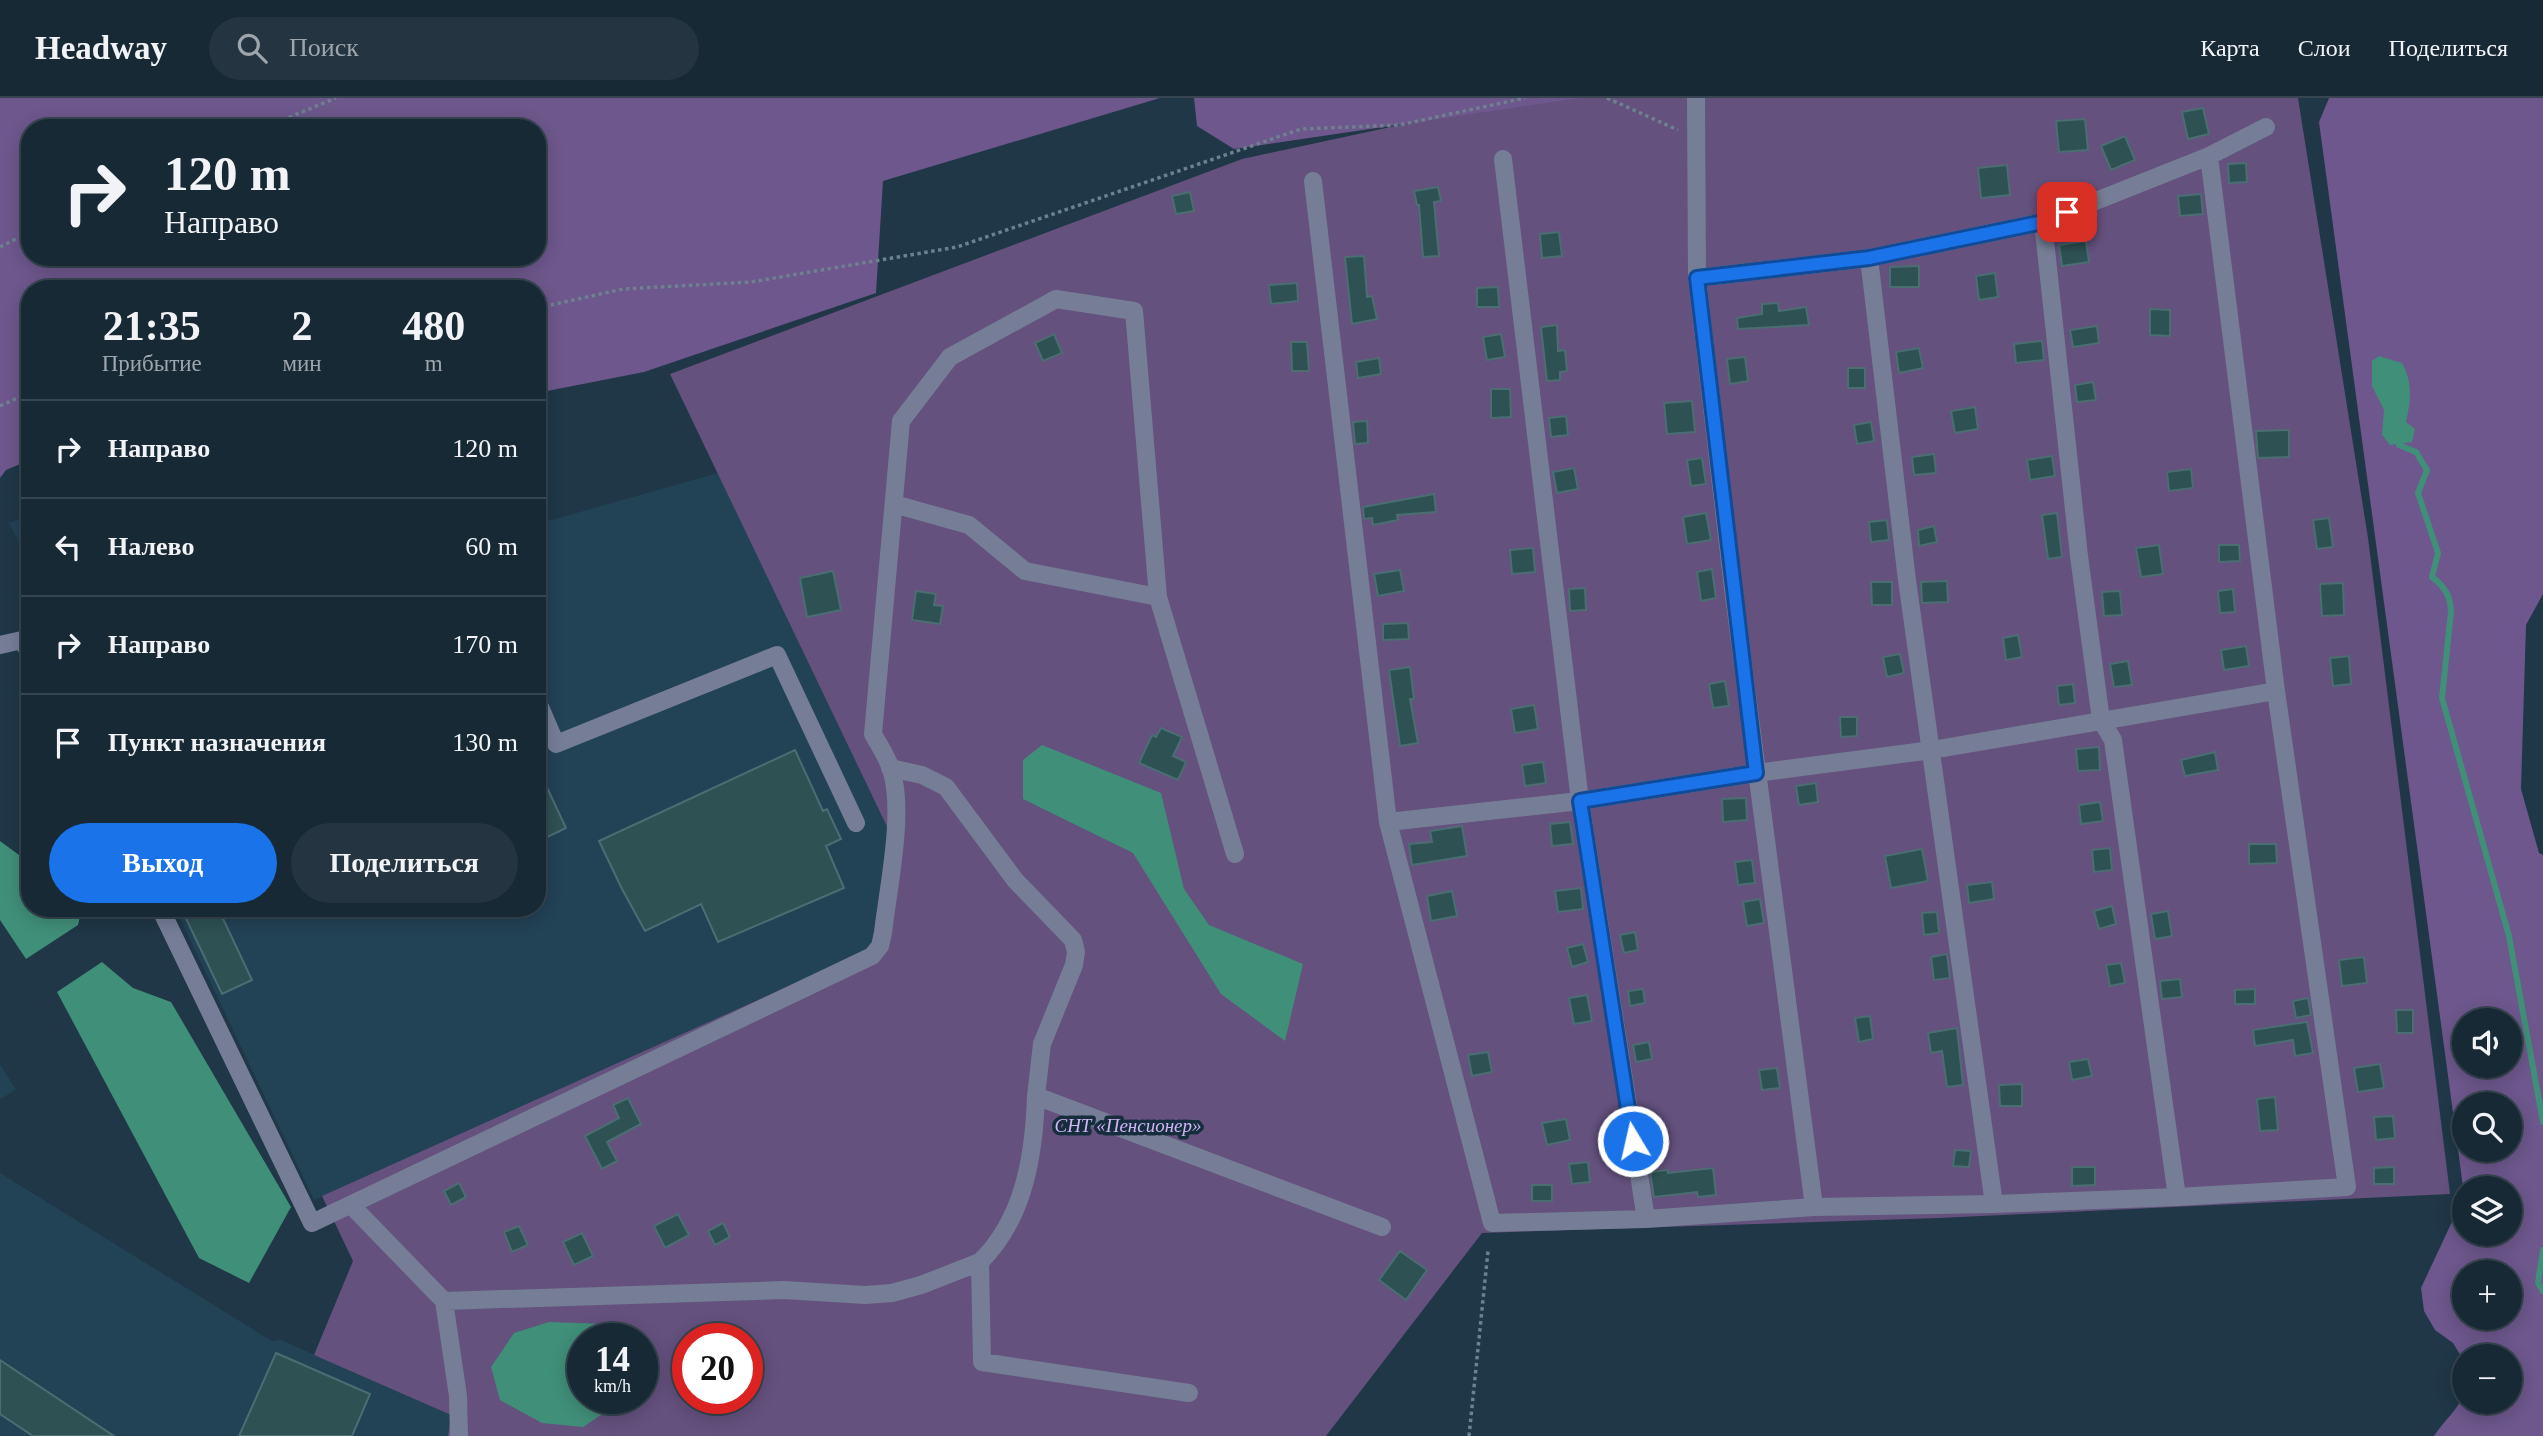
<!DOCTYPE html>
<html lang="ru">
<head>
<meta charset="utf-8">
<style>
  body { margin:0; font-family:"Times New Roman",serif; background:#243541; color:#f1f3f6; height:100vh; display:flex; flex-direction:column; font-size:26px; white-space:nowrap }
  * { box-sizing:border-box; margin:0 }
  p { font-size:23px; color:#9ea6ad }
  .icon { flex:none; width:38px; height:38px; fill:none; stroke:currentColor; stroke-width:2; stroke-linecap:round; stroke-linejoin:round }
  .map { position:relative; flex:1; overflow:hidden }
  .sheet { position:absolute; left:21px; top:182px; width:525px; height:637px; display:flex; flex-direction:column; background:#172935; border-radius:28px; box-shadow:0 4px 18px #0003,0 0 0 2px #364550 }
  .sheet>* { flex:none }
  .banner { position:absolute; left:21px; top:21px; width:525px; height:147px; border-radius:28px; box-shadow:0 4px 18px #0003,0 0 0 2px #364550; background:#172935; color:#f1f3f6; overflow:hidden }
  .controls { position:absolute; left:2452px; top:910px; display:grid; gap:14px }
  .controls a { display:grid; place-items:center; width:70px; height:70px; border-radius:50%; background:#172935; box-shadow:0 4px 18px #0003,0 0 0 2px #364550; font-size:35px }
  .speed { position:absolute; left:567px; top:1225px; display:flex; gap:14px; font-size:35px; font-weight:700; text-align:center }
  .speed>* { display:grid; place-content:center; width:91px; height:91px; border-radius:50%; background:#172935; box-shadow:0 4px 18px #0003,0 0 0 2px #364550; line-height:1 }
  .speed small { font-size:18px; font-weight:400 }
  .speed .limit { border:10px solid #d22; background:#fff; color:#111 }
  .pin { position:absolute; display:grid; place-items:center; width:60px; height:60px; color:#fff; margin:-30px; border-radius:14px; box-shadow:0 4px 10px #0006 }
  .me { position:absolute; width:77px; margin:-38px; rotate:351deg; stroke-linejoin:round; filter:drop-shadow(0 0 5px #0008) }
  .turn { display:flex; align-items:center; gap:24px; height:147px; padding:0 28px; font-size:32px }
  .turn .icon { width:91px; height:91px; stroke-width:2.5 }
  .turn b { display:block; font-size:49px; line-height:60px }
  .eta { display:flex; justify-content:space-evenly; align-items:center; height:119px; text-align:center }
  .eta b { font-size:42px; font-weight:700; line-height:49px }
  .cta { display:flex; gap:14px; margin-top:auto; padding:14px 28px }
  .cta a { flex:1; height:80px; border-radius:42px; background:#1a73e8; color:#fff; font-size:28px; font-weight:700; line-height:80px; text-align:center }
  .cta a+a { background:#243541; color:#f1f3f6 }
  ul { padding:0; list-style:none }
  li { display:flex; align-items:center; gap:21px; height:98px; padding:0 28px; border-top:2px solid #364550 }
  li div { flex:1 }
  li b { display:block; font-size:26px }
  li em { font-style:normal }
  header { display:flex; align-items:center; gap:42px; box-sizing:border-box; height:98px; padding:0 35px; background:#172935; border-bottom:2px solid #364550 }
  header strong { font-size:33px }
  nav { display:flex; gap:38px; margin-inline-start:auto; font-size:24px }
  .search { width:490px; height:63px; background:#243541; display:flex; align-items:center; gap:18px; box-sizing:border-box; padding:0 24px; border-radius:38px; color:#9ea6ad; font-size:26px }
  .map>svg:first-child { display:block }
  .built { fill:#224255 }
  .green { fill:#64517e; fill-rule:evenodd }
  .forest { fill:#6d578c; fill-rule:evenodd }
  .water { fill:#408f79 }
  .lines { fill:none; stroke-linecap:round; stroke-linejoin:round }
  .stream { stroke:#408f79; stroke-width:6 }
  .building { fill:#2e5154; stroke:#4a6e72; stroke-width:2 }
  .path { stroke:#6d818f; stroke-width:3.5; stroke-dasharray:3.5 3.5; stroke-linecap:butt }
  .minor { stroke:#757e96; stroke-width:18 }
  .route-casing { stroke:#114b97; stroke-width:18 }
  .route { stroke:#1a73e8; stroke-width:12 }
  .labels { text-anchor:middle; stroke-width:7; stroke-linejoin:round; paint-order:stroke }
  .park-label { font-size:19px; font-style:italic; fill:#cfb5f6; stroke:#152d3c }
</style>
</head>
<body>
<header>
<strong>Headway</strong>
<div class="search"><svg class="icon" aria-label="search" viewBox="0 0 24 24"><circle cx="10" cy="10" r="6"/><path d="M15 15l6 6"/></svg>Поиск</div>
<nav><a>Карта</a><a>Слои</a><a>Поделиться</a></nav>
</header>
<div class="map">
<svg width="2543" height="1338" viewBox="0 0 2543 1338">
  <rect width="100%" height="100%" fill="#1f3747"/>
  <!-- built -->
  <path class="built" d="M718,375L890,735L871,851L314,1102L175,810H537V426Z
    M30,417V466L9,425Z
    M0,966L16,992L0,1001Z
    M0,1075L272,1243L281,1242L452,1317L448,1338H0Z"/>
  <!-- green -->
  <path class="green" d="M1525,0H2298L2368,440L2450,1096L1939,1120L1482,1135L1326,1338H448L451,1317L314,1257L353,1163L322,1098L871,851L890,735L670,276L1242,61ZM583,1241H642V1300H583ZM688,1241H747V1300H688Z"/>
  <!-- forest -->
  <path class="forest" d="M0,0H1160L883,83L876,195L644,274L537,295V191H30V362L6,372L0,380ZM30,30H537V159H30Z
    M1194,0H1580L1234,51L1197,28Z
    M2329,0H2543V496L2526,527L2521,691L2539,755L2543,757V1338H2434C2444,1322 2459,1312 2464,1294V1304H2510V1258H2464V1263L2453,1245L2435,1232L2424,1213L2421,1190L2464,1098V1136H2510V1090H2464V1096L2319,24ZM2464,922H2510V968H2464ZM2464,1006H2510V1052H2464ZM2464,1174H2510V1220H2464Z"/>
  <!-- water -->
  <path class="water" d="M2379,258L2402,265C2413,285 2411,302 2406,324L2415,331L2412,344L2390,347L2382,337L2384,312L2372,288V263Z
    M1042,647L1161,695L1184,791L1209,827L1303,866L1285,943L1221,896L1133,755L1023,701V662Z
    M0,743L30,765V810H82L78,827L26,861L0,822Z
    M102,864L133,890L171,904L291,1109L249,1185L199,1160L57,894Z
    M549,1224L606,1226L619,1241H583V1300H626L583,1329L542,1325L500,1302L491,1269L514,1235Z"/>
  <g class="lines">
    <!-- stream -->
    <path class="stream" d="M2399,347L2416,354L2427,372L2418,395L2438,455L2432,479C2445,489 2450,497 2451,513L2442,600L2509,838L2543,1024
      M2543,1152L2538,1185L2543,1193"/>
  </g>
  <!-- building -->
  <path class="building" d="M2203,10L2209,36L2188,41L2182,14Z
    M2085,21L2088,52L2059,54L2056,23Z
    M2125,38L2135,62L2111,72L2101,48Z
    M2246,65L2247,84L2229,85L2228,66Z
    M2007,67L2010,97L1981,100L1978,70Z
    M1438,89L1441,103L1434,104L1439,158L1423,159L1419,107H1417L1414,93Z
    M1190,94L1194,113L1176,116L1172,98Z
    M2201,96L2203,116L2180,118L2178,98Z
    M1559,134L1562,158L1542,160L1540,136Z
    M2086,143L2089,164L2062,168L2059,147Z
    M1364,158L1367,199L1372,198L1377,221L1352,226L1345,159Z
    M1919,168V189H1890V169Z
    M1995,175L1998,199L1979,202L1976,178Z
    M1297,185L1298,203L1271,206L1269,187Z
    M1498,189L1499,209H1477V190Z
    M1778,205L1779,213L1806,209L1809,227L1738,231L1737,220L1762,216V206Z
    M2150,211L2170,212V238L2150,237Z
    M1557,227L1558,253L1565,252L1567,273L1560,274V282L1547,283L1541,229Z
    M2097,228L2099,245L2073,249L2070,232Z
    M1054,236L1062,255L1043,263L1035,245Z
    M1501,236L1505,259L1487,262L1483,239Z
    M2042,243L2044,262L2016,265L2014,246Z
    M1291,244H1307L1309,273H1292Z
    M1919,250L1923,270L1899,275L1896,254Z
    M1745,259L1748,283L1730,286L1727,261Z
    M1379,260L1381,276L1358,280L1356,264Z
    M1848,270H1865V290H1848Z
    M2093,284L2096,302L2077,304L2075,287Z
    M1491,291H1510L1511,319L1491,320Z
    M1692,303L1695,334L1667,336L1664,305Z
    M1975,309L1978,331L1955,335L1951,313Z
    M1566,318L1568,337L1551,339L1549,320Z
    M1367,323L1368,345L1355,346L1353,324Z
    M1871,324L1874,343L1857,346L1854,327Z
    M2289,332V359L2258,360L2256,333Z
    M1934,356L1936,375L1914,377L1912,359Z
    M2052,358L2055,378L2030,382L2027,362Z
    M1702,360L1706,386L1691,388L1687,362Z
    M1574,370L1578,391L1557,395L1553,374Z
    M2191,371L2193,390L2169,393L2167,374Z
    M1434,396L1436,414L1397,417L1398,422L1373,427L1372,420L1364,421L1363,409Z
    M1706,415L1711,442L1687,446L1683,419Z
    M2057,415L2062,459L2048,461L2042,417Z
    M2329,420L2333,449L2317,451L2313,422Z
    M1887,422L1889,442L1871,444L1869,424Z
    M1934,428L1937,444L1919,448L1918,432Z
    M2159,447L2163,476L2141,479L2136,450Z
    M2219,447H2239L2240,463L2219,464Z
    M1533,450L1535,474L1512,476L1510,452Z
    M1712,471L1716,500L1701,503L1697,474Z
    M1400,472L1404,493L1378,498L1374,476Z
    M833,473L841,512L807,519L800,480Z
    M1947,483L1948,504L1922,505L1921,484Z
    M1871,484H1892V507H1872Z
    M2343,485L2344,517L2322,518L2320,486Z
    M1585,490L1586,512L1570,513L1569,491Z
    M2233,491L2235,514L2220,515L2218,493Z
    M916,493L936,496L934,507L943,508L940,526L912,522Z
    M2120,493L2122,517L2104,518L2102,494Z
    M1408,525L1409,541L1383,542V526Z
    M2018,537L2022,559L2006,562L2003,540Z
    M2246,548L2249,568L2224,572L2221,552Z
    M1900,556L1904,575L1887,579L1883,559Z
    M2349,558L2351,586L2333,588L2330,560Z
    M2128,563L2132,587L2114,589L2110,566Z
    M1410,569L1414,601H1410L1418,645L1400,648L1389,572Z
    M1725,583L1729,608L1713,610L1709,586Z
    M2073,586L2075,605L2059,607L2057,588Z
    M1534,607L1538,631L1515,635L1511,611Z
    M1840,619H1857V638L1841,639Z
    M1161,630L1182,639L1173,658L1186,664L1178,682L1139,665L1152,637L1156,639Z
    M2099,649L2100,672L2078,673L2076,651Z
    M795,652L823,713L827,711L841,741L826,748L844,790L718,844L701,806L645,833L622,791L599,743Z
    M2215,654L2218,672L2185,678L2181,662Z
    M1543,664L1546,685L1525,688L1522,667Z
    M537,668L566,730L537,744Z
    M1816,685L1818,704L1799,707L1796,688Z
    M1746,700L1747,722L1723,724L1722,701Z
    M2100,704L2103,723L2081,726L2079,707Z
    M1570,724L1573,746L1552,748L1550,726Z
    M1462,728L1467,758L1412,767L1409,746L1432,744L1430,733Z
    M2249,746H2276L2277,765L2249,766Z
    M2110,750L2112,772L2094,774L2092,752Z
    M1922,751L1928,783L1891,790L1885,758Z
    M1752,762L1755,785L1738,787L1735,764Z
    M1992,784L1994,801L1969,805L1967,787Z
    M1581,790L1583,811L1558,814L1555,793Z
    M1452,793L1457,818L1431,823L1427,798Z
    M1760,801L1764,825L1747,828L1743,804Z
    M2112,808L2116,826L2099,831L2094,813Z
    M181,810H218L252,882L222,896Z
    M2168,813L2172,838L2155,841L2151,816Z
    M1937,814L1939,835L1924,837L1922,815Z
    M1635,834L1638,852L1624,855L1620,837Z
    M1583,846L1588,864L1572,869L1567,850Z
    M1947,856L1950,880L1934,882L1931,859Z
    M2364,859L2367,885L2342,888L2339,862Z
    M2121,865L2125,885L2110,888L2106,867Z
    M2180,881L2182,899L2162,901L2160,883Z
    M1643,891L1645,905L1630,908L1628,893Z
    M2255,891V906H2235V892Z
    M1587,897L1592,923L1574,926L1569,900Z
    M2308,900L2311,917L2296,920L2293,903Z
    M2396,912H2413V935H2397Z
    M1870,918L1873,941L1859,944L1855,920Z
    M2307,924L2313,955L2295,958L2293,942L2255,948L2253,932Z
    M1957,930L1963,987L1947,989L1942,953L1931,955L1928,935Z
    M1649,944L1652,961L1636,964L1633,947Z
    M1488,954L1492,974L1472,978L1468,957Z
    M2088,961L2092,978L2072,982L2069,964Z
    M2380,966L2384,990L2358,994L2354,970Z
    M1777,970L1780,990L1762,992L1759,972Z
    M2022,986V1008H2000L1999,987Z
    M2275,999L2278,1032L2260,1033L2257,1001Z
    M628,1000L641,1026L607,1044L617,1063L602,1071L585,1038L619,1020L613,1007Z
    M2393,1018L2395,1040L2376,1042L2374,1019Z
    M1566,1021L1570,1042L1547,1047L1542,1025Z
    M1955,1052L1971,1053L1969,1069L1953,1068Z
    M1588,1064L1590,1084L1572,1086L1569,1066Z
    M2072,1069H2095V1087L2072,1088Z
    M2394,1069V1086H2374V1070Z
    M1713,1070L1716,1097L1698,1099L1697,1094L1654,1099L1650,1074L1668,1072V1075Z
    M459,1085L466,1099L451,1107L444,1093Z
    M1532,1087H1552V1103H1532Z
    M678,1116L689,1137L665,1150L654,1128Z
    M723,1125L730,1139L715,1147L708,1133Z
    M519,1128L528,1147L512,1154L504,1134Z
    M582,1135L593,1158L574,1167L563,1144Z
    M1400,1153L1427,1172L1406,1202L1379,1182Z
    M276,1255L370,1296L352,1338H239Z
    M0,1262L114,1338H33L0,1316Z"/>
  <g class="lines">
    <!-- path -->
    <path class="path" d="M1607,0L1678,32
      M263,30L336,0
      M0,149L30,134
      M537,210L623,191L751,184L957,149L1301,31L1399,27L1525,0
      M0,308L30,294
      M1469,1338L1488,1153"/>
    <!-- minor -->
    <path class="minor" d="M1696,0L1697,180
      M1503,61L1580,703L1646,1121
      M1313,83L1388,724L1492,1125L1646,1121L1814,1109L1994,1106L2177,1099L2347,1089L2276,593L2209,58
      M2043,124L2079,458L2101,622L2113,642L2177,1099
      M1869,160L1907,482L1994,1106
      M894,406L969,427L1025,473L1158,499
      M30,540L22,542L30,556
      M0,547L22,542
      M537,602L556,646L777,557L856,725
      M890,670L922,677L946,689L1015,782L1073,842L1076,854L1074,867L1042,946L1036,998L1382,1129
      M1388,724L1580,703L1756,675L1932,652L2276,593
      M160,810L312,1125L872,858L880,848L883,835C888,789 905,714 891,671C887,659 879,647 873,636L901,323L950,259L1056,201L1134,213L1158,499L1235,756
      M351,1107L444,1203L784,1192L865,1197L892,1195L921,1187L980,1164L982,1264L1189,1295
      M1814,1109L1733,490L1697,180L1869,160L2043,124L2209,58L2266,29
      M980,1164C1024,1121 1034,1058 1036,998
      M444,1203L458,1298L459,1338"/>
  </g>
  <g class="lines">
    <!-- route casing -->
    <g class="route-casing">
      <path id="route" d="M1633,1043L1580,703L1756,675L1697,180L1869,160L2043,124L2067,114"/>
    </g>
    <!-- route -->
    <use href="#route" class="route"/>
  </g>
  <g class="labels">
    <!-- park labels -->
    <g class="park-label">
      <text x="1128" y="1034">СНТ «Пенсионер»</text>
    </g>
  </g>
</svg>
<div class="controls">
<a><svg class="icon" aria-label="sound" viewBox="0 0 24 24"><path d="M4 9h4l5-4v14l-5-4H4zM17 9q2 3 0 6"/></svg></a>
<a><svg class="icon" aria-label="search" viewBox="0 0 24 24"><circle cx="10" cy="10" r="6"/><path d="M15 15l6 6"/></svg></a>
<a><svg class="icon" aria-label="layers" viewBox="0 0 24 24"><path d="M12 4l9 5-9 5-9-5zM3 14l9 5 9-5"/></svg></a>
<a>+</a>
<a>−</a>
</div>
<div class="speed"><div>14<small>km/h</small></div><div class="limit">20</div></div>
<div class="pin" style="left:2067px;top:114px;background:#d93025"><svg class="icon" aria-label="arrive" viewBox="0 0 24 24"><path d="M6 21V4h12l-3 4 3 4H6"/></svg></div>
<svg class="me" style="left:1633px;top:1043px" viewBox="-20 -20 40 40"><circle r="17" fill="#1a73e8" stroke="#fff" stroke-width="3"/><path d="M0-11L8 9 0 5-8 9z" fill="#fff"/></svg>
<div class="banner">
<div class="turn"><svg class="icon" aria-label="right" viewBox="0 0 24 24"><path d="M7 20v-9h11M14 6l5 5-5 5"/></svg><div><b>120 m</b>Направо</div></div>
</div>
<section class="sheet">
<div class="eta">
<div><b>21:35</b><p>Прибытие</p></div>
<div><b>2</b><p>мин</p></div>
<div><b>480</b><p>m</p></div>
</div>
<ul>
<li><svg class="icon" aria-label="right" viewBox="0 0 24 24"><path d="M7 20v-9h11M14 6l5 5-5 5"/></svg><div><b>Направо</b></div><em>120 m</em></li>
<li><svg class="icon" aria-label="left" viewBox="0 0 24 24"><path d="M17 20v-9H6M10 6l-5 5 5 5"/></svg><div><b>Налево</b></div><em>60 m</em></li>
<li><svg class="icon" aria-label="right" viewBox="0 0 24 24"><path d="M7 20v-9h11M14 6l5 5-5 5"/></svg><div><b>Направо</b></div><em>170 m</em></li>
<li><svg class="icon" aria-label="arrive" viewBox="0 0 24 24"><path d="M6 21V4h12l-3 4 3 4H6"/></svg><div><b>Пункт назначения</b></div><em>130 m</em></li>
</ul>
<div class="cta"><a>Выход</a><a>Поделиться</a></div>
</section>
</div>
</body>
</html>
